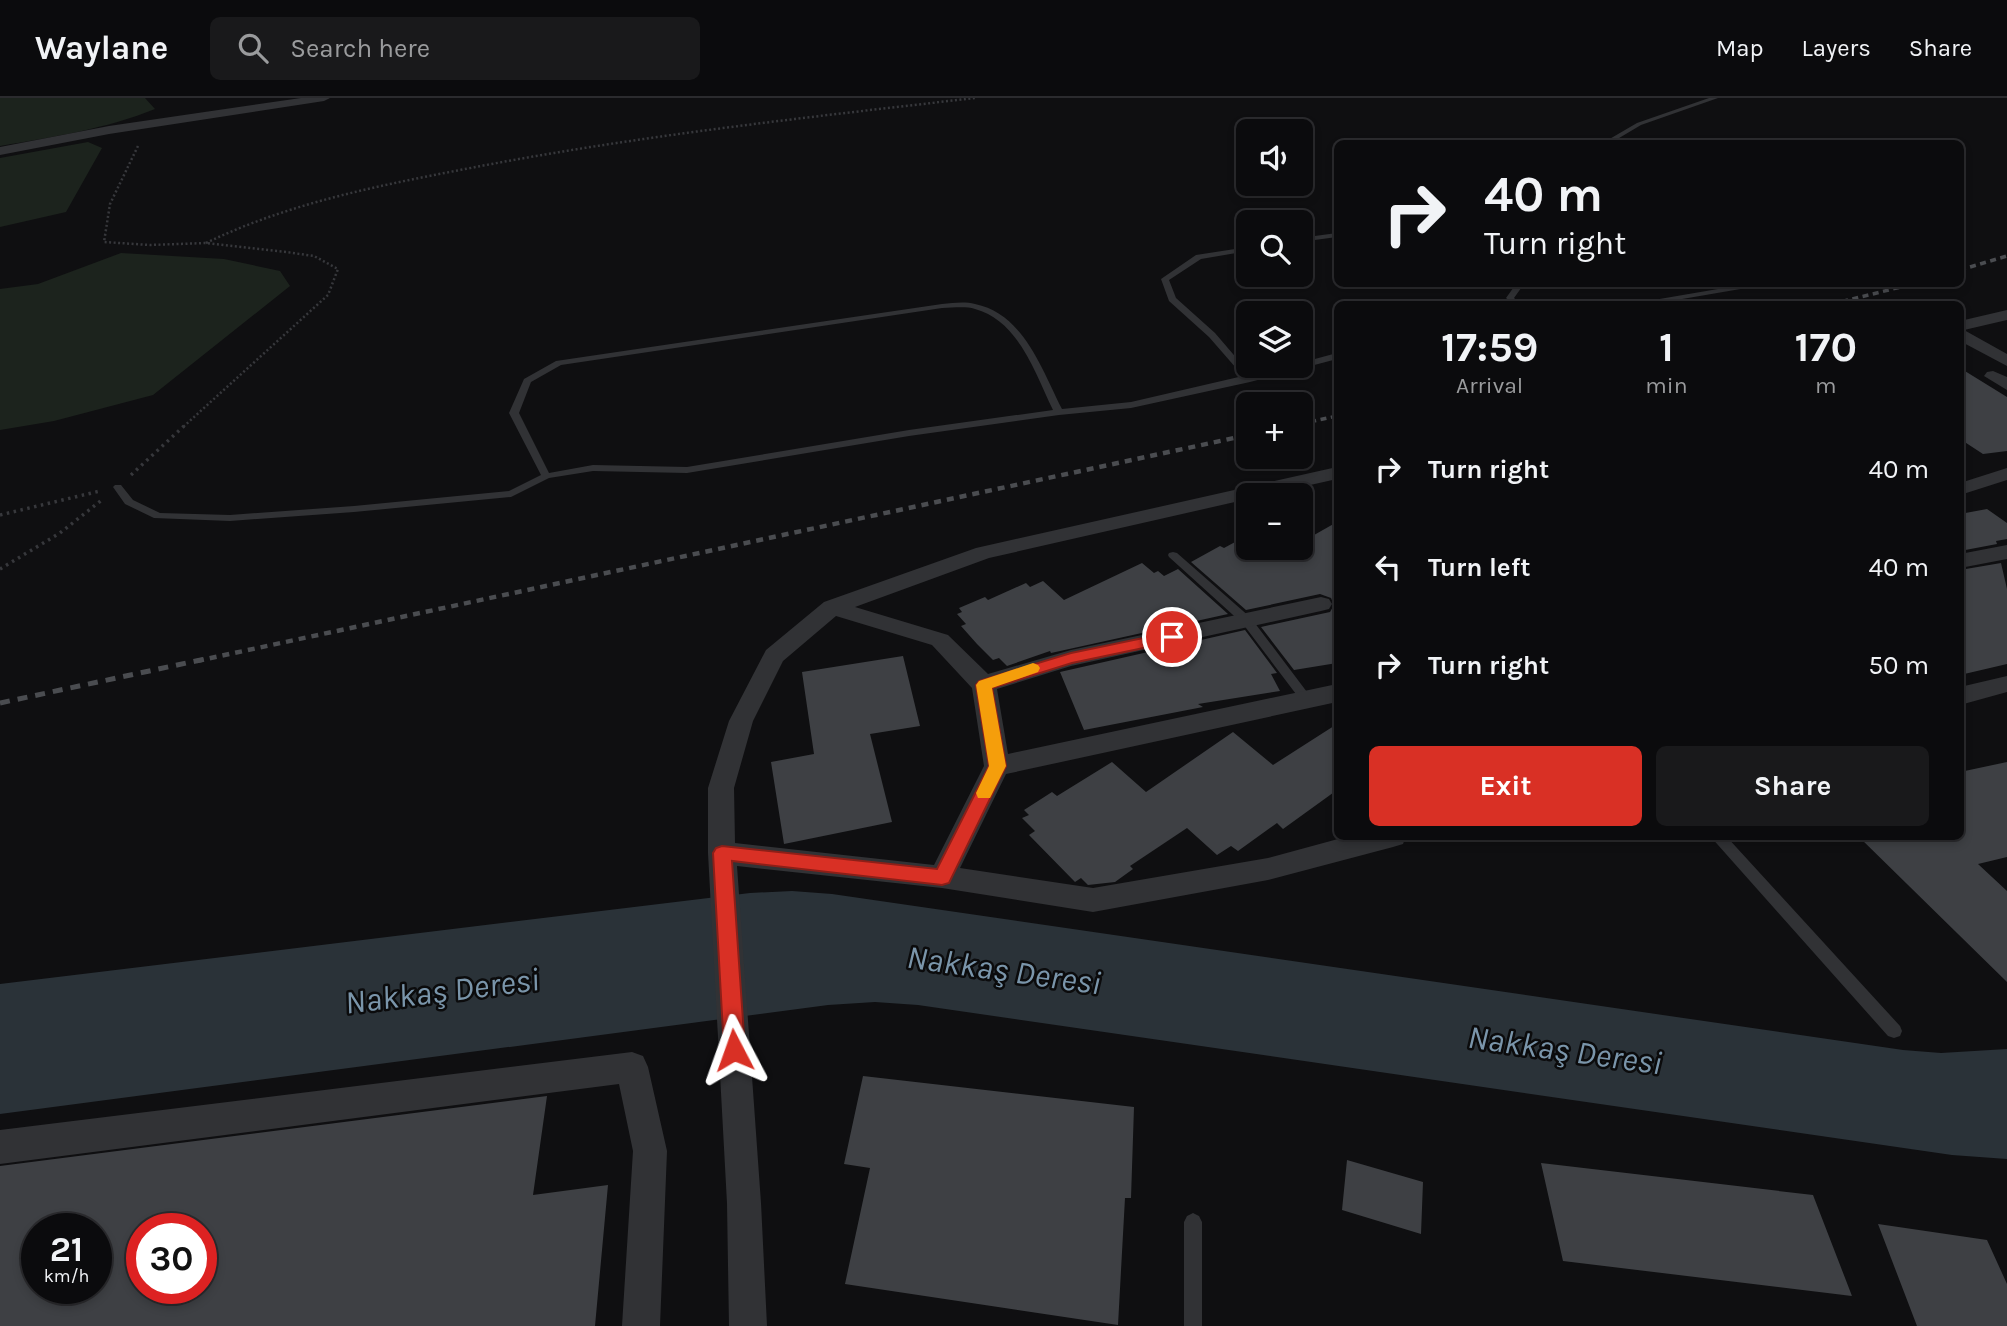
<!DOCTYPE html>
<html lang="en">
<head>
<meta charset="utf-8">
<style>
  body { margin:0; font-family:Karla,sans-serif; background:#19191b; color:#f1f3f6; height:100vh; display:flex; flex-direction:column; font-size:26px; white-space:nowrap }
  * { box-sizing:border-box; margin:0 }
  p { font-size:23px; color:#9a9b9d }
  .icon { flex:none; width:38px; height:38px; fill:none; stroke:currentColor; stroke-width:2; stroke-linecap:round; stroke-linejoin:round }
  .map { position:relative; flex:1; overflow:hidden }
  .side { position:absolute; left:1334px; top:203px; width:630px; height:539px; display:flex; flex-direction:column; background:#0b0b0d; border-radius:10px; box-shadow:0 4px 10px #0003,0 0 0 2px #2b2b2e }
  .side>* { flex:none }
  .top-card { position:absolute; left:1334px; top:42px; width:630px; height:147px; border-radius:10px; box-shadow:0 4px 10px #0003,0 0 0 2px #2b2b2e; background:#0b0b0d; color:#f1f3f6; overflow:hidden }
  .buttons { position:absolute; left:1236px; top:21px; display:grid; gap:14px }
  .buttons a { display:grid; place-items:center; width:77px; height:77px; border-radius:10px; background:#0b0b0d; box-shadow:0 4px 10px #0003,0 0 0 2px #2b2b2e; font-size:35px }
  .speed { position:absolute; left:21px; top:1115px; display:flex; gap:14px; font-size:35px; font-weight:700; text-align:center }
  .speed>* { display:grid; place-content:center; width:91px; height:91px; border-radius:50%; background:#0b0b0d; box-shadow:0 4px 10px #0003,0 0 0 2px #2b2b2e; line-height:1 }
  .speed small { font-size:18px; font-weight:400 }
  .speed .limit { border:10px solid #d22; background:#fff; color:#111 }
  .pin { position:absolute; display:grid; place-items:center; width:60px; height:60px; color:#fff; margin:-30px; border:4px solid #fff; border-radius:50%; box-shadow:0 2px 7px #0007 }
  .me { position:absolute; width:77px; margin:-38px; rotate:356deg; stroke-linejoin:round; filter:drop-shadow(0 0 5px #0008) }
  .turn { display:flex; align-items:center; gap:24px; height:147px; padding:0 35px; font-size:32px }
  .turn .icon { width:91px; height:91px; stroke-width:2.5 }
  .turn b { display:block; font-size:49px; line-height:60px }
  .eta { display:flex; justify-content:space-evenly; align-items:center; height:119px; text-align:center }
  .eta b { font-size:42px; font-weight:700; line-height:49px }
  .action { display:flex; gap:14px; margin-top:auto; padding:14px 35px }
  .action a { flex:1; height:80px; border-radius:10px; background:#d93025; color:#fff; font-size:28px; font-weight:700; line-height:80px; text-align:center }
  .action a+a { background:#19191b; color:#f1f3f6 }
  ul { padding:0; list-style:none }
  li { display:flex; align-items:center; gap:21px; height:98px; padding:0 35px }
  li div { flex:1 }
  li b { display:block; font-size:26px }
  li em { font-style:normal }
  header { display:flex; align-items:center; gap:42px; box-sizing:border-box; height:98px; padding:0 35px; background:#0b0b0d; border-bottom:2px solid #2b2b2e }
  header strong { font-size:33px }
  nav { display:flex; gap:38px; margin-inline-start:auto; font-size:24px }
  .search { width:490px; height:63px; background:#19191b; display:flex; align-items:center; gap:18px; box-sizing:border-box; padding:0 24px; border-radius:10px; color:#9a9b9d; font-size:26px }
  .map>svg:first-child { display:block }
  .green { fill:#1c231d }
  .water { fill:#2a3238 }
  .building { fill:#3e4044; fill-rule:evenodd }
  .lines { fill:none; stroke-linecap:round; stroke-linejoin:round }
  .path-far1 { stroke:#37383c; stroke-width:2.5; stroke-dasharray:2 2.5; stroke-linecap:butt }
  .path { stroke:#37383c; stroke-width:3.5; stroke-dasharray:2.5 4.5; stroke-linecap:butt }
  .lane { fill:#313235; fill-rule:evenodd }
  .street { fill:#313235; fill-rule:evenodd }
  .rail-far2 { stroke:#4a4c50; stroke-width:3.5; stroke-dasharray:6 4.5; stroke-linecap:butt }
  .rail-far1 { stroke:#4a4c50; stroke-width:4.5; stroke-dasharray:7 6; stroke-linecap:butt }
  .rail { stroke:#4a4c50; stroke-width:5; stroke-dasharray:10 8; stroke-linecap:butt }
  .route { fill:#d93025; stroke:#8d1f18; stroke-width:2 }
  .slow { fill:#f59e0b }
  .labels { text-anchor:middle; stroke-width:5; stroke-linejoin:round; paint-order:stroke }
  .near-water-label { font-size:33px; font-style:italic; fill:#7a95aa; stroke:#0b0b0c }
</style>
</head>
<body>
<header>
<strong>Waylane</strong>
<div class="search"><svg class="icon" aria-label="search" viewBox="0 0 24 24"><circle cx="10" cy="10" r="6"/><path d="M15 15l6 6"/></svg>Search here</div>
<nav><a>Map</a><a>Layers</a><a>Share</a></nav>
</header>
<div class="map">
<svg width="2007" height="1228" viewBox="0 0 2007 1228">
  <rect width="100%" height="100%" fill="#0f0f11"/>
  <!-- green -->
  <path class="green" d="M0,0H145L155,11C106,31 52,39 0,48Z
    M88,44L102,50L66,114L0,129V60Z
    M121,155L224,161L280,173L290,188L153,297L54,323L0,332V191L38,186Z"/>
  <!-- water -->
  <path class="water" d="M792,793L832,796L1903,952L1941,955L2007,951V1061L1952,1057L918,907L875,904L828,907L0,1016V886L750,795Z"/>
  <!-- building -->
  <path class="building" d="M1960,270L2007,299V353L1983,356L1960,341Z
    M1987,411L2007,425V441L1996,443L1997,446L1960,453V416Z
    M1337,424V565L1294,572L1261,529L1330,514L1334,507L1331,500L1320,496L1246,512L1191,464L1220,448L1224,450L1248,437V450H1300V445Z
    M1142,465L1154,475L1158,473L1164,478L1178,471L1228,516L1051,555L1050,553L1007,568L999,560L993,562L977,546L961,528L966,526L957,516L962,514L959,510L985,499L988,502L1026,485L1030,489L1043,483L1064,502Z
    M2001,465L2007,491V566L1960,577V472Z
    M1245,532L1277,575L1271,576L1280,593L1198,606L1203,609L1084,632L1060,574Z
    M903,558L920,628L870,636L892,724L784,746L771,664L814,656L802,574Z
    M1337,626V692L1283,731L1277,725L1238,753L1231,748L1217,757L1187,730L1130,768L1133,771L1115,784L1088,787L1081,780L1075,784L1029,737L1035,733L1022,720L1029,717L1024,712L1052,694L1057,698L1112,664L1146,694L1233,634L1273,667Z
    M2007,664V759L1978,766L2007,793V884L1858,738H1960V674Z
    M863,978L1134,1009L1131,1100H1125L1118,1227L845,1186L870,1070L844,1066Z
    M547,998L533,1097L608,1087L595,1228H0V1068ZM37,1130H96V1190H37ZM142,1130H201V1190H142Z
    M1347,1062L1423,1084L1421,1136L1342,1112Z
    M1541,1065L1813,1097L1852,1198L1563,1163Z
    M1878,1126L1987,1142L2007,1186V1228H1917Z"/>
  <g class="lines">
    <!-- path-far1 -->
    <path class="path-far1" d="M138,48L110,106L104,144L150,147L206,145L286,154L314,158L338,171L328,197L182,330
      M206,145C293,103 387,86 481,68C644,37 810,19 975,0"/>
    <!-- path -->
    <path class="path" d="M131,377L184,328
      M0,417L100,393
      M0,471L60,435L103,401"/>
    <!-- lane -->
    <path class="lane" d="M1709,0H1718L1641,27L1609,46H1601L1637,25Z
      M1337,135V139L1300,144V140Z
      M1248,149V153L1201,161L1169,182L1176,200L1215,235L1251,277L1290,268H1300V265L1337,255V261L1250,284L1131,310L1059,317L909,338L687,375L593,373L549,380L511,399L354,414L230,423L154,420L125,406L113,389L115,387H121L133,402L160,415L230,417L354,408L509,393L541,377L509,315L524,281L556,263L942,206C953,205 964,203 975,206C1024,216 1042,272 1062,311L1131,304L1243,278L1209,239L1169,203L1161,181L1196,157ZM942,210C953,210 965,208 975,211C1019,223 1035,275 1053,312L909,332L687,369L593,367L549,375L519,315L531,284L561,267Z
      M1516,186H1524L1514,200L1521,206H1513L1506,200Z
      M1747,186H1762L1758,188L1653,206H1638L1642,204Z
      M1173,454L1177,455L1251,520L1310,598L1312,601L1310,604H1302L1243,526L1169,459L1168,457L1169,455Z
      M1710,738H1726L1900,928L1902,933L1900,938L1894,940L1888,938Z
      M1193,1115L1199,1118L1202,1124V1228H1184V1124L1187,1118Z"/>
    <!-- street -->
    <path class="street" d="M301,0H330L324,3L109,36L0,57V49L109,28Z
      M2007,212V222L1964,232L2007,256V268L1960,243V223Z
      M1993,273L2007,279V292L1984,278L1987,274Z
      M1337,369V381L1265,397H1248V401L989,460L855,509L948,537L988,576L1071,552L1321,499L1329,501L1332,506L1329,511L1321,513L1071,568L997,591L1008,656L1337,586V604L1006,676L960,770L1093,790L1268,760L1349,738H1406L1403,746L1393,749L1268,782L1093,814L942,790L737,768L761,1105L767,1228H729L727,1105L708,755V690L729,623L766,552L824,504L976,450ZM836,518L932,547L972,590L984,668L934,767L735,745L734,690L753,623L783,563Z
      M2007,370V382L1960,397V385Z
      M2007,447V461L1960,470V456Z
      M2007,578V594L1960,607V589Z
      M632,954L643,958L648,969L667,1053L660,1228H622L633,1053L619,986L0,1066V1032Z"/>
    <!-- rail-far2 -->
    <path class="rail-far2" d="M1960,172L2007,158
      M1832,206L1913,186
      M1300,326L1337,318"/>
    <!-- rail-far1 -->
    <path class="rail-far1" d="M197,563L1248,337"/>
    <!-- rail -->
    <path class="rail" d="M0,605L205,561"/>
  </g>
  <!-- route -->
  <path class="route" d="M1172,534L1177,535L1179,539L1177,543L1072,565L992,590L1006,668L949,785L942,787L732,763L745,952L742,959L734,962L727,959L724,952L713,755L716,750L722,748L937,771L989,668L976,587L979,583L1071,555Z"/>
  <!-- slow -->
  <path class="slow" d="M1033,565L1038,567L1040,570L1038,574L992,590L1006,668L990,700H978L976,695L989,668L976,587L979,583Z"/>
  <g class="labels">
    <!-- near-water labels -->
    <g class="near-water-label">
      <text transform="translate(1004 871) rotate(8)" y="12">Nakkaş Deresi</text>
      <text transform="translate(442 892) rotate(-7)" y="12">Nakkaş Deresi</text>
      <text transform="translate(1565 951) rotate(8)" y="12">Nakkaş Deresi</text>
    </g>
  </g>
</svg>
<div class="buttons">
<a><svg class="icon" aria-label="sound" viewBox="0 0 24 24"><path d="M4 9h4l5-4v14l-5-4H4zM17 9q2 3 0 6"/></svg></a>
<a><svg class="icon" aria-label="search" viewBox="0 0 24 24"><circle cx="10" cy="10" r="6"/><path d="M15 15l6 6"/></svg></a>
<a><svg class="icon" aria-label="layers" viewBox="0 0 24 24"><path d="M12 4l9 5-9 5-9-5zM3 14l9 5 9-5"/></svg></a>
<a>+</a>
<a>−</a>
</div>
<div class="speed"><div>21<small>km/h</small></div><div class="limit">30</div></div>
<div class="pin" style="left:1172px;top:539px;background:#d93025"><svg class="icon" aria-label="arrive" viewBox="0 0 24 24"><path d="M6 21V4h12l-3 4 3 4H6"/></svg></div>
<svg class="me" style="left:734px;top:952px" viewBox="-20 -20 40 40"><path d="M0-17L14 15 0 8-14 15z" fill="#d93025" stroke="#fff" stroke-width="4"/></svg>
<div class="top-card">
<div class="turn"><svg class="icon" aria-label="right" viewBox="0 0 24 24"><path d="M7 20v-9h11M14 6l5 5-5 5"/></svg><div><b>40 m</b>Turn right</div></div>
</div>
<section class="side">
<div class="eta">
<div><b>17:59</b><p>Arrival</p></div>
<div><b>1</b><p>min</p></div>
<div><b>170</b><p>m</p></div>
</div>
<ul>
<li><svg class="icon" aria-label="right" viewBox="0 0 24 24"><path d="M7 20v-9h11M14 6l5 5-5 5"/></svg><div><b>Turn right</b></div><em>40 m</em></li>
<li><svg class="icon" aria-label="left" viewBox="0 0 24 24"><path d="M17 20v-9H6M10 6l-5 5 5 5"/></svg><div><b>Turn left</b></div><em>40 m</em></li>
<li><svg class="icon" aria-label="right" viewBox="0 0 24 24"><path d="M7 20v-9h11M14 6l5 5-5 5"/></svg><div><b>Turn right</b></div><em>50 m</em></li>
</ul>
<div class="action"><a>Exit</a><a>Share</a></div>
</section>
</div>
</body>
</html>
